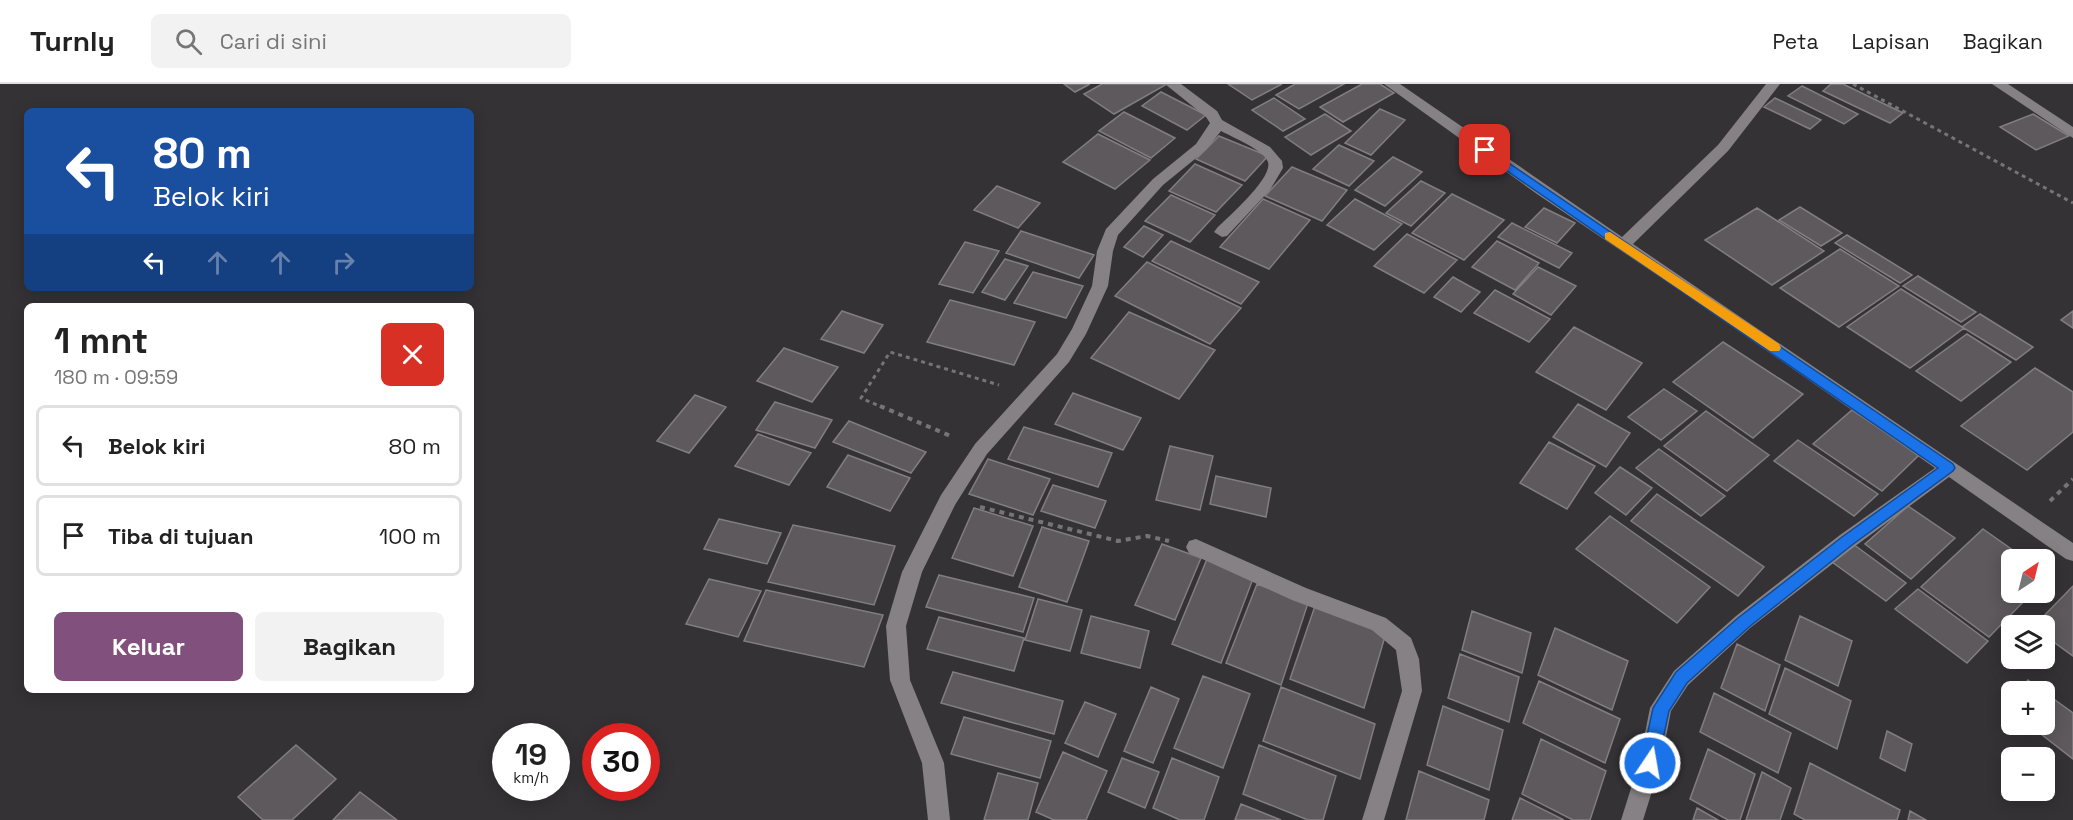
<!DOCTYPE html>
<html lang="id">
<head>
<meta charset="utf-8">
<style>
  body { margin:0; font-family:"Space Grotesk",sans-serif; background:#f2f2f2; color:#222; height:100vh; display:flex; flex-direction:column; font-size:22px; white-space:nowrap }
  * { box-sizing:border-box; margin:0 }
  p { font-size:20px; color:#767676 }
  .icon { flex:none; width:33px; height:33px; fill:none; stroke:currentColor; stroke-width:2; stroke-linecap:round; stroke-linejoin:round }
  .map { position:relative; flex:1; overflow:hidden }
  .drawer { position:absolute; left:24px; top:219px; width:450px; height:390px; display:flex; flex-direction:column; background:#fff; border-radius:9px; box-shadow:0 3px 15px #0003 }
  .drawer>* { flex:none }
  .guide { position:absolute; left:24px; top:24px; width:450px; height:183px; border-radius:9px; box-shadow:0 3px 15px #0003; background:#1a4fa0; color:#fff; overflow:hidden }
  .needle { width:39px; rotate:35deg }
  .buttons { position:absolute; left:2001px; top:465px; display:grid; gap:12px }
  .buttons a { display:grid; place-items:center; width:54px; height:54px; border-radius:9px; background:#fff; box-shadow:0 3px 15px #0003; font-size:30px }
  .speed { position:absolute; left:492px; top:639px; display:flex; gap:12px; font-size:30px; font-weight:700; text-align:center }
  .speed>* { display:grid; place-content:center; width:78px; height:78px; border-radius:50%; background:#fff; box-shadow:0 3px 15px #0003; line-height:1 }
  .speed small { font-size:15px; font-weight:400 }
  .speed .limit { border:9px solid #d22; background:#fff; color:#111 }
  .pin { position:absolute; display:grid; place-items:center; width:51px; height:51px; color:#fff; margin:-26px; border-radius:12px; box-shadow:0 3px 9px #0006 }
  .me { position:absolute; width:66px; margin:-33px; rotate:12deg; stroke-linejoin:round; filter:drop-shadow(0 0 4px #0008) }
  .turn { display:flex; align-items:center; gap:21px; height:126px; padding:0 30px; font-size:27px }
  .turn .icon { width:78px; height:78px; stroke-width:2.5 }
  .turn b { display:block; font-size:42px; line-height:51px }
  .lanes { display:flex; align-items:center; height:57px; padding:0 30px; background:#0003; justify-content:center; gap:30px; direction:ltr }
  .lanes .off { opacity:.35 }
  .round { display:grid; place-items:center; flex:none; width:63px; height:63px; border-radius:9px; background:#f2f2f2 }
  .headline { display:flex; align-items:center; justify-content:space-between; height:102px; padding:0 30px }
  h1 { font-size:36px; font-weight:700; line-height:45px }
  .cta { display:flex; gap:12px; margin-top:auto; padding:12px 30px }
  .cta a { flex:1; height:69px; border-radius:9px; background:#82507d; color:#fff; font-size:24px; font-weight:700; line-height:69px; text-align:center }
  .cta a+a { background:#f2f2f2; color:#222 }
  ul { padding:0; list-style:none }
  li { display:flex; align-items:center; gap:18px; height:81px; margin:0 12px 9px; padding:0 18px; border:3px solid #e0e0e0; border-radius:9px }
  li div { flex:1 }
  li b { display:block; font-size:22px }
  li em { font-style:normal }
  header { display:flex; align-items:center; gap:36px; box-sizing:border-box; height:84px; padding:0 30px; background:#fff; border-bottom:2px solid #e0e0e0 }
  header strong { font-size:28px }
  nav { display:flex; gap:33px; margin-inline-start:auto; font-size:21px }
  .search { width:420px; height:54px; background:#f2f2f2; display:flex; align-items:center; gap:15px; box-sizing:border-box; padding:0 21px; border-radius:9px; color:#767676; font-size:22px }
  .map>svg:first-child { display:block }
  .building { fill:#5d595c; stroke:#817d80; stroke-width:1.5 }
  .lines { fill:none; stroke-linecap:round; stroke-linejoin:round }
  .path-far1 { stroke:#777477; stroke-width:3; stroke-dasharray:4 4; stroke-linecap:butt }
  .path { stroke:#777477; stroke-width:4; stroke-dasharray:5 5; stroke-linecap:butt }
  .minor { fill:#858184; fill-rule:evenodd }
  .route { fill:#1a73e8; stroke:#114b97; stroke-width:1.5 }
  .slow { fill:#f59e0b }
</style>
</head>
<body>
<header>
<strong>Turnly</strong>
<div class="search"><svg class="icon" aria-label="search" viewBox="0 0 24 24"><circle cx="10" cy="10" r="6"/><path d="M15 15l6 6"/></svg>Cari di sini</div>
<nav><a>Peta</a><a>Lapisan</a><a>Bagikan</a></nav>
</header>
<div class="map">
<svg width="2073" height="736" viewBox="0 0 2073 736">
  <rect width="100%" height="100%" fill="#353235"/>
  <!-- building -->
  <path class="building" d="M1064,0H1090L1075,8Z
    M1102,0H1167L1114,30L1084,10Z
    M1228,0H1282L1252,16Z
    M1295,0H1344L1299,25L1276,11Z
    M1362,0H1380L1394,9L1343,38L1320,23Z
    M1831,0H1843L1903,29L1890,39L1823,7Z
    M1802,2L1858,30L1844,40L1788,12Z
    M1161,8L1206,31L1187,46L1142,22Z
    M1274,14L1305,35L1283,47L1252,26Z
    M1775,14L1821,36L1810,45L1764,23Z
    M1380,25L1405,36L1371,71L1345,59Z
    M1124,28L1175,54L1151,74L1099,47Z
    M1325,30L1351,47L1311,71L1285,53Z
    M2033,30L2069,52L2036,66L2000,43Z
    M1098,50L1150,76L1115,105L1063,78Z
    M1219,52L1268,72L1245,97L1196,75Z
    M1339,61L1374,77L1349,102L1313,85Z
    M1393,73L1422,88L1385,122L1355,106Z
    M1195,80L1242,101L1216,128L1169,107Z
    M1292,83L1347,106L1322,137L1265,112Z
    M1421,97L1445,109L1411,142L1386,129Z
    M997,102L1040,119L1018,144L974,126Z
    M1452,110L1504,136L1464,176L1412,149Z
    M1171,111L1215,131L1190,158L1145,137Z
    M1263,115L1310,136L1269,185L1220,163Z
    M1355,115L1402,140L1374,166L1327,141Z
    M1800,123L1842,149L1821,162L1779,136Z
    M1544,124L1575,139L1557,159L1525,143Z
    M1757,124L1824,167L1772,201L1705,156Z
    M1512,139L1572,169L1559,184L1498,153Z
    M1144,142L1163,151L1143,173L1124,163Z
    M1021,147L1094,171L1079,194L1006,169Z
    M1407,150L1457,176L1424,209L1374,182Z
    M1847,151L1912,191L1900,199L1835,159Z
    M1171,157L1259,198L1241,220L1152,177Z
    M1497,157L1539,179L1515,206L1472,183Z
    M965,158L999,167L973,209L939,200Z
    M1840,165L1899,202L1839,243L1780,204Z
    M1005,175L1028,182L1005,216L982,208Z
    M1147,178L1241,224L1210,260L1115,212Z
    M1538,183L1576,202L1551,231L1513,210Z
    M1033,188L1083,202L1066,234L1014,219Z
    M1918,192L1976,228L1961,238L1903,202Z
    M1453,193L1480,208L1461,228L1434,213Z
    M1901,205L1964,244L1910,284L1847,243Z
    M1495,206L1550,235L1529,258L1474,229Z
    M950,216L1035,238L1014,281L927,258Z
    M842,227L883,241L864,269L821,255Z
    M2073,227V244L2061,236Z
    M1129,228L1215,266L1179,315L1091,274Z
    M1980,230L2033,263L2016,276L1962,243Z
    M1574,243L1642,279L1606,326L1536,288Z
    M1967,250L2011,278L1961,317L1916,287Z
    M1723,258L1803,310L1753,354L1673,298Z
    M784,264L838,283L812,318L757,297Z
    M2035,284L2073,308V348L2027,386L1961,342Z
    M1664,305L1697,327L1661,356L1628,333Z
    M1073,309L1141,334L1123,366L1055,340Z
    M695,311L726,323L689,369L657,357Z
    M775,318L832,336L815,364L756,346Z
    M1578,320L1630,349L1606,383L1553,353Z
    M1852,326L1920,370L1882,407L1813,360Z
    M1706,327L1769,371L1727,407L1664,362Z
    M849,337L926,368L911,389L833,358Z
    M1024,343L1112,369L1098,403L1008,375Z
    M758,350L811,369L789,401L735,382Z
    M1798,356L1878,410L1854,432L1774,377Z
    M1549,358L1595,382L1567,425L1520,399Z
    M1170,362L1213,372L1200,426L1156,416Z
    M1659,365L1725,412L1701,432L1636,384Z
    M848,371L910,394L890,427L827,403Z
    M988,375L1050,395L1033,431L969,410Z
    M1620,383L1652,404L1626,431L1595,409Z
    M1216,392L1271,404L1266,433L1210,420Z
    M1053,401L1106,417L1095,444L1041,427Z
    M1657,410L1764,483L1738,512L1631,437Z
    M1908,422L1955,454L1911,495L1865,460Z
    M974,424L1033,442L1013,492L952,474Z
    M1610,432L1710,503L1677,539L1576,465Z
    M719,435L781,449L767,480L704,465Z
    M793,441L895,462L874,521L768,498Z
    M1042,443L1089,457L1067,518L1019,503Z
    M1983,445L2027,476H2012V508H2033L1989,553L1921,503Z
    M1162,460L1201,474L1175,536L1135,521Z
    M1853,460L1906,499L1886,517L1832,478Z
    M1207,475L1254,492L1221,579L1172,560Z
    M939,491L1034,514L1023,548L926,523Z
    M709,495L761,507L738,553L686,540Z
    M1257,500L1308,519L1281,601L1226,579Z
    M2073,502V572L2044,551V542H2034Z
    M1918,505L1988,557L1967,579L1895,525Z
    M766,506L883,531L864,583L744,557Z
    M1038,515L1082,526L1070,567L1025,556Z
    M1315,522L1386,549L1364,624L1290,595Z
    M1472,527L1531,549L1522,589L1462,566Z
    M1091,532L1149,547L1140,584L1081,569Z
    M1800,532L1852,557L1838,602L1785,576Z
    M939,533L1024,554L1014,587L927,565Z
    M1555,544L1628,577L1612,626L1538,591Z
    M1737,560L1780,581L1765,627L1721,604Z
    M1460,570L1519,593L1509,638L1448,614Z
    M1785,584L1851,617L1837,665L1769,630Z
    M953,588L1063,617L1054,650L941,619Z
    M1203,592L1250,610L1223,684L1174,664Z
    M2028,596L2044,608H2017Z
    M1539,597L1620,635L1605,679L1523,639Z
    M1151,603L1179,615L1153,679L1124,667Z
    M1281,603L1375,640L1360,695L1263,657Z
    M2044,608L2073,629V675L2028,640H2044Z
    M1714,609L1791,649L1778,689L1700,648Z
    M1085,618L1116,630L1098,673L1065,659Z
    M1443,622L1503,646L1489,706L1427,681Z
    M964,633L1051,657L1040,694L951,670Z
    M1887,647L1912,660L1905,687L1880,674Z
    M1541,655L1606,687L1590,736H1573L1522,710Z
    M296,661L336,695L292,736H263L238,713Z
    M1259,661L1336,692L1323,736H1308L1243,710Z
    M1708,665L1755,690L1740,736H1728L1690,715Z
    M1063,668L1107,687L1086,736H1054L1036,728Z
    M1122,674L1159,688L1145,724L1108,708Z
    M1172,674L1219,693L1204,736H1180L1153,724Z
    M1810,679L1900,726L1897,736H1805L1794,730Z
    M1419,687L1489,716L1484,736H1406Z
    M1762,688L1791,704L1780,736H1746Z
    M998,689L1038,699L1028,736H984Z
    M360,708L397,736H333Z
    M1520,714L1564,736H1512Z
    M1241,720L1281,736H1235Z
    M1697,724L1718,736H1693Z
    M1910,727L1926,736H1908Z"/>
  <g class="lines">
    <!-- path-far1 -->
    <path class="path-far1" d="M1853,0L2073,119
      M884,324L861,314L890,268L999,301"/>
    <!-- path -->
    <path class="path" d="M880,322L953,353
      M2050,417L2073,395
      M980,423L1118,457L1147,452L1169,457"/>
    <!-- minor -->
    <path class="minor" d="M1165,0H1181L1217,27L1222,36L1270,63L1282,77L1283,84L1270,106L1227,152L1222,153L1214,148L1217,144C1228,133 1273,94 1268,78C1264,66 1232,53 1221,47L1206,66L1163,101L1118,151L1113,167L1108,202L1086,250L1069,278L987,370L955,421L922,488L906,542L910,596L944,679L950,736H928L922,679L890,596L886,542L902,488L941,411L975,360L1057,270L1072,245L1092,202L1097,167L1106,145L1153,95L1196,60L1210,39L1206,33Z
      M1384,0H1400L1622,153L1718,61L1766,0H1780L1728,67L1633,160L2073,459V477L2066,475L1949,393L1854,463L1750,544L1688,601L1671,627L1661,679L1643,736H1621L1639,679L1650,624L1674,587L1736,532L1840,451L1935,384L1697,218L1537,110Z
      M1992,0H2008L2073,43V54Z
      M1196,455L1306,504L1386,534L1411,554L1419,575L1422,607L1384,736H1362L1402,607L1396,566L1372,546L1292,516L1189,469L1186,463L1189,457Z"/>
  </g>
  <!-- route -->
  <path class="route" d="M1485,63L1953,380L1955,384L1953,387L1852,461L1749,543L1687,599L1669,627L1658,679L1656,685L1650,687L1644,685L1641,679L1653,624L1676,588L1738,534L1842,453L1938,384L1481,69L1479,66Z"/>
  <!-- slow -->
  <path class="slow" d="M1610,148L1779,260L1781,264L1779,267H1770L1605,155V149Z"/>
</svg>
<div class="buttons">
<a><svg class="needle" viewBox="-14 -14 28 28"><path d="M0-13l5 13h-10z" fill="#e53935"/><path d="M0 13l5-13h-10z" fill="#767676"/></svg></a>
<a><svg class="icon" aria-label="layers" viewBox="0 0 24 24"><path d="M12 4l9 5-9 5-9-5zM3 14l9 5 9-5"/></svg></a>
<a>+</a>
<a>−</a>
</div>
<div class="speed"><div>19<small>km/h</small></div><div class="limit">30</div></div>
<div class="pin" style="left:1485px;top:66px;background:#d93025"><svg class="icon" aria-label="arrive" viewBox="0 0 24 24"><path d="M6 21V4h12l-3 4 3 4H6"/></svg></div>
<svg class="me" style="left:1650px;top:679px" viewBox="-20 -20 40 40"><circle r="17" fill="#1a73e8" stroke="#fff" stroke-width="3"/><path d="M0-11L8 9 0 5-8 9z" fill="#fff"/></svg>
<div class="guide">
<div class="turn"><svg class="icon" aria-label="left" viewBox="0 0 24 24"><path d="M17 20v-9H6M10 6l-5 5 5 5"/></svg><div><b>80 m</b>Belok kiri</div></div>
<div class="lanes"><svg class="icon" aria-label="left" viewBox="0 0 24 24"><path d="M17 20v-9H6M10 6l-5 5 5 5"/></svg><svg class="icon off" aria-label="ahead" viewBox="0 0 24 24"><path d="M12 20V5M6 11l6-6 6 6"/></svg><svg class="icon off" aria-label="ahead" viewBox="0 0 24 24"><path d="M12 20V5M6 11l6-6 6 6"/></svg><svg class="icon off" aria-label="right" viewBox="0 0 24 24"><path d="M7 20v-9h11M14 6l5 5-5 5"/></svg></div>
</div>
<section class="drawer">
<div class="headline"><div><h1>1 mnt</h1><p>180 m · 09:59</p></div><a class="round" style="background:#d93025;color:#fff"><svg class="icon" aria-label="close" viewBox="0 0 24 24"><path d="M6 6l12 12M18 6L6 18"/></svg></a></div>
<ul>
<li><svg class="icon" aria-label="left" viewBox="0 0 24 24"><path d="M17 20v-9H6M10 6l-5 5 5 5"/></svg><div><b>Belok kiri</b></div><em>80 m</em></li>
<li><svg class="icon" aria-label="arrive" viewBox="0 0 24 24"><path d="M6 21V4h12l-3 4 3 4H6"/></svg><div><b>Tiba di tujuan</b></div><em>100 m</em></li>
</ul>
<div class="cta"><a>Keluar</a><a>Bagikan</a></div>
</section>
</div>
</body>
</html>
